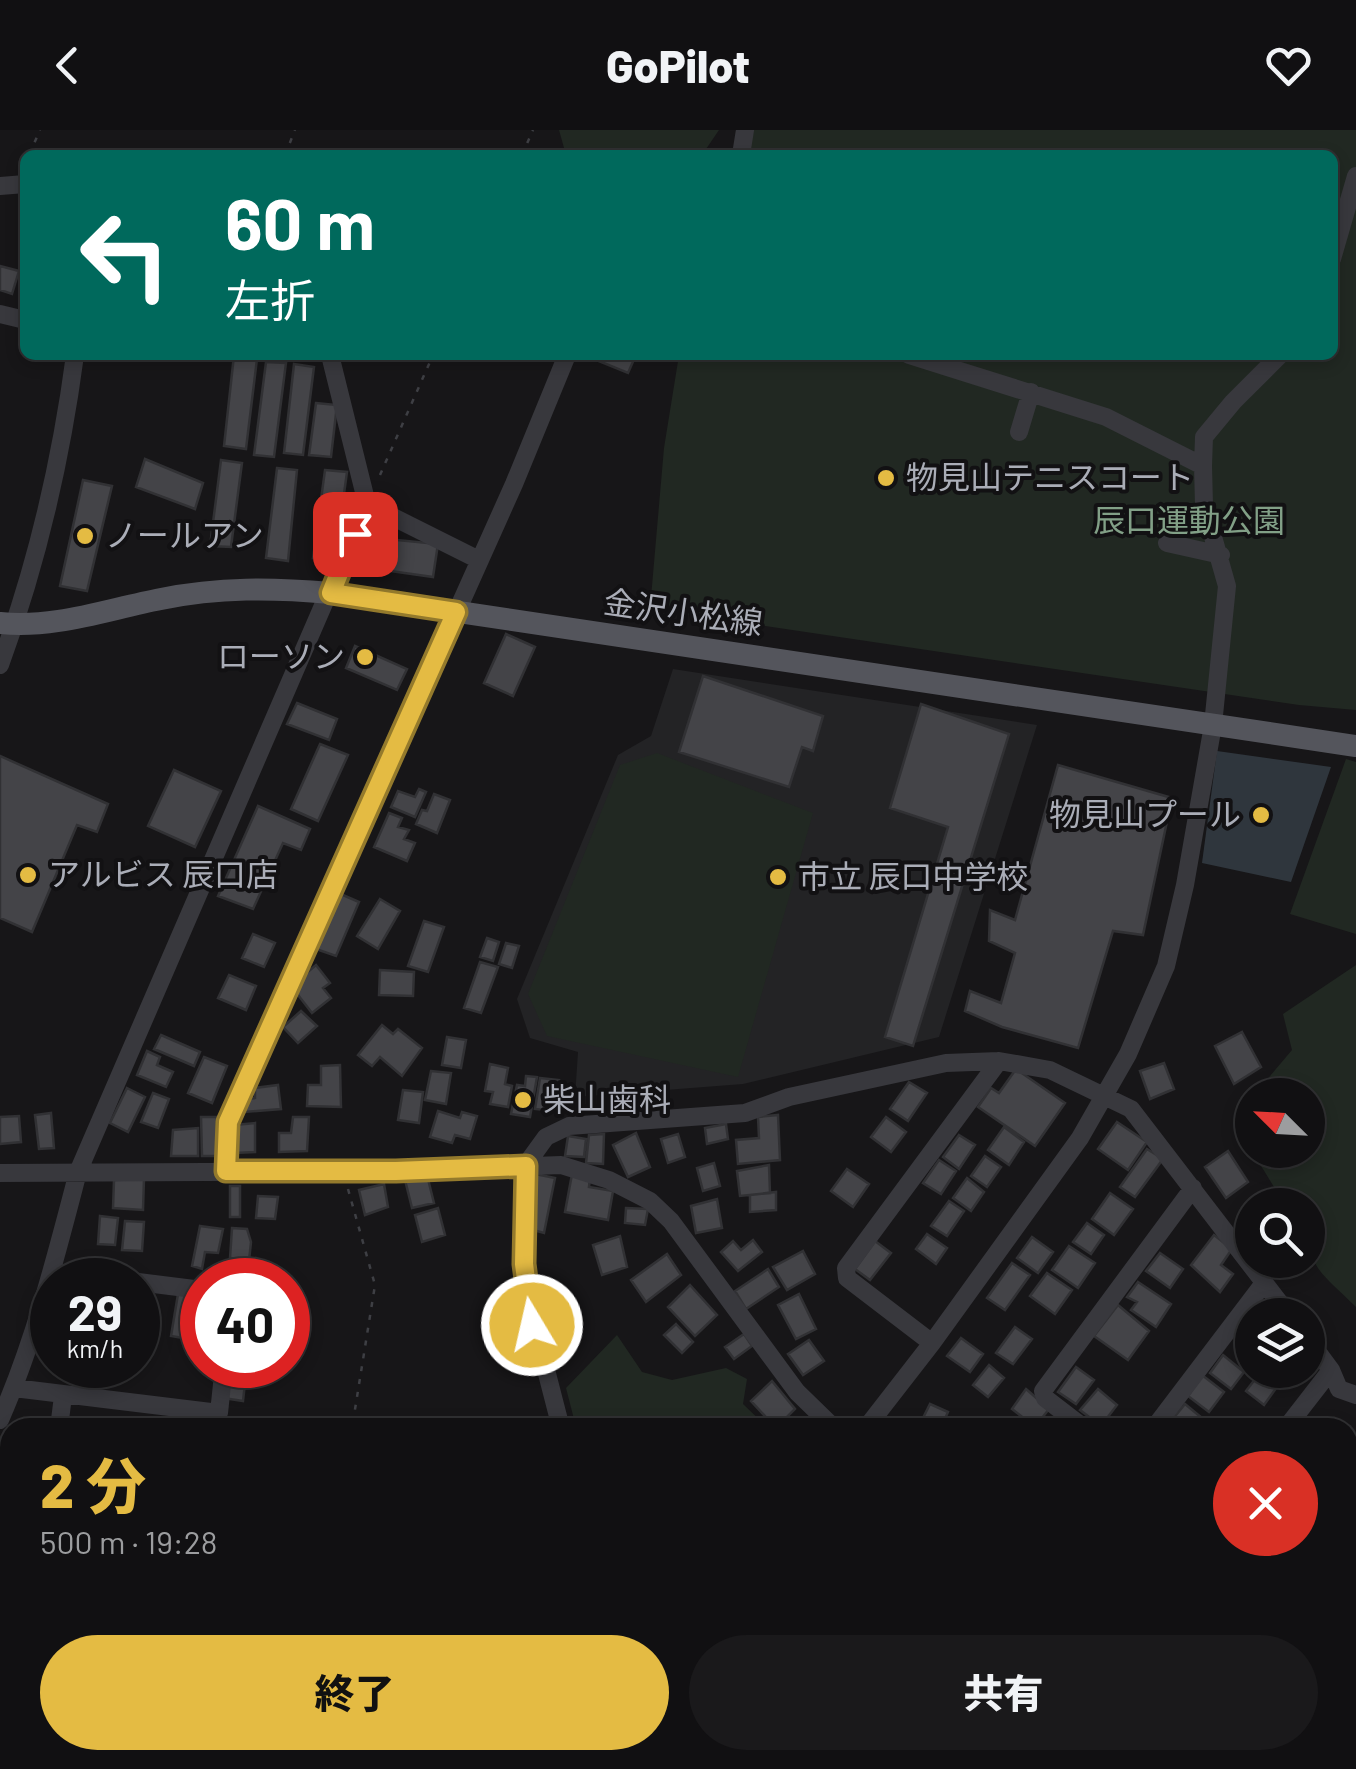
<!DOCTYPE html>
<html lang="ja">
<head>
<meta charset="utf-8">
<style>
  body { margin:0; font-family:Barlow,"Noto Sans JP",sans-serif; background:#1a191b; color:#f1f3f6; height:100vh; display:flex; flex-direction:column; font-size:38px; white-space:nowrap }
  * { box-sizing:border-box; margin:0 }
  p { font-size:32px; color:#9c9d9f }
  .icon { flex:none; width:55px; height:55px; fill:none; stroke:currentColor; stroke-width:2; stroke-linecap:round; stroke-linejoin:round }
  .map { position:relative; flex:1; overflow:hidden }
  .side { position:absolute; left:0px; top:1288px; width:1358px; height:352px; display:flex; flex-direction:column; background:#111012; border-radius:30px 30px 0 0; box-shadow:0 5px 15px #0003,0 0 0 2px #303032 }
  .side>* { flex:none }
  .banner { position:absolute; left:20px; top:20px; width:1318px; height:210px; border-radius:15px; box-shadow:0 5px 15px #0003,0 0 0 2px #303032; background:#00695c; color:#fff; overflow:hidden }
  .needle { width:65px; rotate:294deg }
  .tools { position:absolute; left:1235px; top:948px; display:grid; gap:20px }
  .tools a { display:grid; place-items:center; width:90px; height:90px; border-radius:50%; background:#111012; box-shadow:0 5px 15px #0003,0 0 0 2px #303032; font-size:50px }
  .speed { position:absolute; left:30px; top:1128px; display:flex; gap:20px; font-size:50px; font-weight:700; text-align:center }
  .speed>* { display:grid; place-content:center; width:130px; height:130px; border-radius:50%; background:#111012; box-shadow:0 5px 15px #0003,0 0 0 2px #303032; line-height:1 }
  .speed small { font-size:25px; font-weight:400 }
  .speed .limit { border:15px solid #d22; background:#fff; color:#111 }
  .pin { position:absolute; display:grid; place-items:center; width:85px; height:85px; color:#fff; margin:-42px; border-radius:20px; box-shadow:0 5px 15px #0006 }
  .me { position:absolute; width:110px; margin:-55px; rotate:351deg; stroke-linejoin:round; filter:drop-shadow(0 0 8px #0008) }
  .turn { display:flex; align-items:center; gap:35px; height:210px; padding:0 40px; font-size:45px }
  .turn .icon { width:130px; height:130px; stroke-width:2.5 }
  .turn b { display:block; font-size:70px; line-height:85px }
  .round { display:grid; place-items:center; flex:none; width:105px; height:105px; border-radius:52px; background:#1a191b }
  .headline { display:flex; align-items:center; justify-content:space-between; height:170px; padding:0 40px }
  h1 { font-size:60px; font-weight:800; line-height:75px; color:#e4bb43 }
  .cta { display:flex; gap:20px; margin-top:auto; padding:20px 40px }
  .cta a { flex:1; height:115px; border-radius:60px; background:#e4bb43; color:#111; font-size:40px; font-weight:800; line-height:115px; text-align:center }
  .cta a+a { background:#1a191b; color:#f1f3f6 }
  header { display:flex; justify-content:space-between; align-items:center; height:130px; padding:0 40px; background:#111012; font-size:45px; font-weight:800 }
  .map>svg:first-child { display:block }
  .built { fill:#232325 }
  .green { fill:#212822 }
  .water { fill:#2f363d }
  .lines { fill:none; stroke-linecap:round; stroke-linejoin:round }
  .canal { stroke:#2f363d; stroke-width:18 }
  .building { fill:#444448; stroke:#313134; stroke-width:2.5 }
  .path { stroke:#3e3f44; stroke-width:2.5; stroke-dasharray:5 8; stroke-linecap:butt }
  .minor { stroke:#38383d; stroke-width:18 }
  .major { stroke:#54555c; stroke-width:22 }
  .route-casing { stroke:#947a2c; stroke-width:25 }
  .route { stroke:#e4bb43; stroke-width:18 }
  .poi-dot { fill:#e4bb43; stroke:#121113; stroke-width:4 }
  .labels { text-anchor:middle; stroke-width:8; stroke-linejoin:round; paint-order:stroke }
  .poi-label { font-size:32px; fill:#aaadb7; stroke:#121113; text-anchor:start }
  .park-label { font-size:32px; fill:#82a087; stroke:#121113 }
  .street-label { font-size:32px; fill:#aaadb7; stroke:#121113 }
</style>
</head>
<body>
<header><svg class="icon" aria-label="back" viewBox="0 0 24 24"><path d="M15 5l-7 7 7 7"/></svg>GoPilot<svg class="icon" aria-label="heart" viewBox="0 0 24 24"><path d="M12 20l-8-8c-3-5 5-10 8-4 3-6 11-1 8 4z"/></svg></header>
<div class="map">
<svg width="1356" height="1639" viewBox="0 0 1356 1639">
  <rect width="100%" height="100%" fill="#171618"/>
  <!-- built -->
  <path class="built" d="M673,539L1037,595L939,907L743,954L575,967L578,922L530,908L517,869L618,625L651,606Z"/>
  <!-- green -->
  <path class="green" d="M559,0H719L702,25H566Z
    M745,0H1356V580L1299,575L650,479L664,318L679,225H1332V25H735Z
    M657,623L813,683L738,947L547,906L528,864L620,635Z
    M1346,629L1356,632V804L1290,784Z
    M1356,835V1177C1312,1134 1308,1139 1308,1075H1285L1233,990L1252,967V1020H1308V965H1254L1292,920L1283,884Z
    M617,1205L642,1242L672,1250L726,1238L747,1249L743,1274L767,1297H576L566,1258Z"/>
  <!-- water -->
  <path class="water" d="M1217,621L1331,637L1291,752L1202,733Z"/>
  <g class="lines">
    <!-- canal -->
    <path class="canal" d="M0,1628L7,1639"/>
  </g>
  <!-- building -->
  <path class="building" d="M0,136L19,141L12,164L0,160Z
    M234,225L257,229L246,319L224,316Z
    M584,225H636L628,243Z
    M266,232L286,233L274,327L254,325Z
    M294,234L314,237L303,325L284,323Z
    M316,273L337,275L331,327L309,325Z
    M145,329L203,353L195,379L136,357Z
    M221,330L242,333L231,417L210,416Z
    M277,338L297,340L288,431L266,428Z
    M325,340L347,342L335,430L313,428Z
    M83,350L112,356L87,461L60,456Z
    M387,409L438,414L433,447L383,440Z
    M506,504L535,517L513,566L484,553Z
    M355,516L407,539L397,560L346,538Z
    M703,546L823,586L813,621L802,617L789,657L679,622Z
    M297,573L337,589L329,610L287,594Z
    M921,574L1009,604L913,916L885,907L948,697L890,678Z
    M320,614L348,625L318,691L291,679Z
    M0,626L108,674L97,702L77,695L32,802L0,788Z
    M1058,635L1172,668L1143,805L1113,801L1078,918L1002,897L965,881L970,861L1001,873L1015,823L989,811L990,780L1015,790Z
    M174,640L221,661L195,717L148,696Z
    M419,659L426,662L415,687L391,677L398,661L415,667Z
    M434,664L450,670L437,703L416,694L422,680L427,681Z
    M258,676L310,699L301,720L283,713L253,779L218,766Z
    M389,683L402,688L398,697L409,700L404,709L415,713L407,731L374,717Z
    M336,762L359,772L336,826L313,818Z
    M380,769L400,781L378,819L357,806Z
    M424,791L444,797L428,842L408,836Z
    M253,804L275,813L264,837L242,828Z
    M487,808L499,812L493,831L480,827Z
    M506,813L519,816L512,838L499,834Z
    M480,832L498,837L481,883L464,878Z
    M316,835L330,853L323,858L331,868L312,883L291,856Z
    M380,840L414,842L413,866L379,865Z
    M229,845L256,856L246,880L218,868Z
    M301,881L317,896L298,913L283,897Z
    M382,895L393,904L398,899L422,918L402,946L380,927L372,936L358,925Z
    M1242,902L1261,937L1234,954L1215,916Z
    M161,905L200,922L194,936L154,919Z
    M447,907L466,910L461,938L442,935Z
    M147,921L160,927L157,935L173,942L166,957L137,945Z
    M204,927L227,936L212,973L188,963Z
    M1164,933L1174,959L1150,969L1140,941Z
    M490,934L508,938L505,954L512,956L508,977L490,974L493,962L485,961Z
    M340,935L341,977L307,976L308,955H321V936Z
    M1016,939L1065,973L1035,1016L978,977L991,958L999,963Z
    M431,941L451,943L446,974L425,970Z
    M526,946L537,947L530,987L511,984L517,955L525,956Z
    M540,948L559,950L554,981L535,979Z
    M909,952L927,963L908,991L890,979Z
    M278,955L281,979L245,982L246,969L255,968V958Z
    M127,958L145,967L128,1002L110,993Z
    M403,960L423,962L419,993L398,990Z
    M153,963L169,969L158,998L141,992Z
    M438,981L460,988L462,982L477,986L470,1009L455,1005L452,1013L430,1007Z
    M51,983L54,1018L39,1019L35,985Z
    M778,985L780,1030L738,1034L736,1010L759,1008L758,987Z
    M19,986L21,1012L0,1014V987Z
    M201,987H217V1026H202Z
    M293,987H309L307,1021L279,1022V1003H291Z
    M886,987L906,1002L891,1022L871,1007Z
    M1117,992L1147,1012L1128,1040L1098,1019Z
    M255,993V1022L235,1023V995Z
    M726,994L728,1009L707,1014L705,998Z
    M1004,997L1024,1012L1009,1035L988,1020Z
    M198,998V1026H171L173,1000Z
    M636,1003L650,1037L628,1047L613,1015Z
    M604,1004L603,1034L586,1033L589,1005Z
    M678,1004L685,1027L668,1033L661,1009Z
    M959,1005L975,1015L959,1039L943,1027Z
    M568,1006L586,1009L584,1027L565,1026Z
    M1147,1019L1163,1029L1135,1067L1120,1057Z
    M1228,1021L1248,1052L1226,1068L1205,1037Z
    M985,1026L1001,1037L987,1057L971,1046Z
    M939,1030L956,1041L941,1064L923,1053Z
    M714,1033L720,1056L703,1061L697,1038Z
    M769,1035L770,1063L740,1066L737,1041Z
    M847,1039L869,1054L853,1077L831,1061Z
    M535,1044L555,1048L544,1103L526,1098Z
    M572,1044L590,1048L589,1057L613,1061L608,1090L565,1082Z
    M427,1045L434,1073L412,1078L405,1050Z
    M967,1048L984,1062L971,1081L953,1068Z
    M144,1049L143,1080L113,1078L114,1050Z
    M384,1054L388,1077L365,1085L359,1060Z
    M230,1056H240V1087H230Z
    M776,1062V1080L750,1082V1065Z
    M1110,1063L1133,1079L1114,1105L1092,1089Z
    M258,1066L278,1067L275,1089L256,1088Z
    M717,1069L722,1098L696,1103L691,1076Z
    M949,1071L964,1081L947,1106L931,1096Z
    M438,1078L445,1105L422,1112L415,1085Z
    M626,1078L648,1079L645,1095L625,1093Z
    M100,1086L118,1088L115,1115L98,1114Z
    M125,1091L144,1092L142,1121L122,1120Z
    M1087,1093L1104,1105L1091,1124L1073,1112Z
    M200,1096L223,1099L218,1123L205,1122L202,1139L192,1136Z
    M232,1098L247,1099L251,1112L249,1131L230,1128Z
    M927,1104L947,1118L936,1134L916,1119Z
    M1214,1105L1232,1119L1221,1135L1233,1144L1220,1162L1191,1135Z
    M620,1106L627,1137L602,1145L593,1115Z
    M1032,1107L1053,1122L1038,1143L1017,1128Z
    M753,1110L762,1122L738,1141L721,1122L733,1111L741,1120Z
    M875,1111L891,1123L870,1150L855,1139Z
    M1069,1116L1095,1133L1078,1158L1052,1140Z
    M803,1121L815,1144L787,1160L773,1137Z
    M1160,1123L1183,1139L1170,1158L1146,1141Z
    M667,1124L681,1145L646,1172L631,1150Z
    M1012,1133L1030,1145L1005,1180L987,1168Z
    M768,1139L779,1157L746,1179L735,1161Z
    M1047,1143L1072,1160L1055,1184L1030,1166Z
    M1138,1152L1171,1174L1156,1197L1131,1180L1137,1172L1127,1167Z
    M690,1155L717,1185L695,1206L668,1177Z
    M178,1164L195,1165L189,1209L171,1206Z
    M799,1164L816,1199L796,1209L778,1175Z
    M1118,1175L1149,1201L1128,1230L1094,1206Z
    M676,1194L693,1212L682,1223L664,1205Z
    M1015,1197L1032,1209L1013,1234L996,1223Z
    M744,1204L752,1216L734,1229L725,1217Z
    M961,1208L983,1224L970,1242L947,1226Z
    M809,1210L824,1231L803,1245L788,1224Z
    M1223,1225L1244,1242L1231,1259L1210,1243Z
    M989,1235L1004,1248L988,1267L973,1255Z
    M1076,1237L1094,1250L1076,1274L1058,1262Z
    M1262,1240H1269L1282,1250L1264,1275L1246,1261Z
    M226,1242L246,1245L243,1271L223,1268Z
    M1202,1245L1224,1262L1209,1282L1188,1266Z
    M772,1251L795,1279L776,1298L751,1271Z
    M1026,1259L1049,1279L1035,1297L1012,1279Z
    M1098,1259L1117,1275L1101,1296L1080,1280Z
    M930,1274L948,1282L941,1298H901L906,1288L919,1296Z
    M1185,1274L1202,1288L1194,1298H1182L1172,1290Z
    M707,1630H794L783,1639H697Z
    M804,1630H825L831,1639H794Z
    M1296,1630H1331L1327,1639H1291Z"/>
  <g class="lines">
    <!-- path -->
    <path class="path" d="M33,25V16L40,0
      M285,25L295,0
      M522,25L533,0
      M380,345L433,225
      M348,1059L375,1155L352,1298"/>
    <!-- minor -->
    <path class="minor" d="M741,25L745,0
      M0,56L25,54
      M1332,129L1356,46
      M0,184L25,190
      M1019,302L1031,262
      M1203,336L1204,307L1233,272L1280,225
      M367,374L479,430
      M1167,413L1221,425
      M0,535C37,434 61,331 75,225
      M226,1041L228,992L514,354L567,225
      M0,1043L396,1041L561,1035L609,1050L650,1071L671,1091L797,1262L834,1298
      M52,1141L123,1150
      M138,1152L202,1160
      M1308,1209L1331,1240L1339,1259L1356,1265
      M932,1213L847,1148L846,1138L999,931
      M14,1258L219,1283L224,1235
      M0,1290C35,1210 56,1126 78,1042L367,374L330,225
      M59,1298L63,1266
      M561,1298L526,1162L525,1036L546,1007L569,996L745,983L789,967L946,933L999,931L1050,940L1131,979L1289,1185
      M866,1298L932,1213L1080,1008L1128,924L1166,836L1185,755L1213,595L1227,456L1204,375L1203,336L1106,287L909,225
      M1084,1298L1045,1268L1043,1261L1193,1058
      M1154,1298L1264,1153
      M1286,1298L1331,1240
      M1348,1429L1356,1418
      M0,1464L10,1466
      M1348,1473H1356
      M1348,1598L1356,1601
      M0,1613L10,1614
      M131,1630L198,1639
      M1163,1630L1164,1639
      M324,1639L358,1630
      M601,1639L602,1630
      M912,1639L920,1632L951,1639
      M965,1639L972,1630"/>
    <!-- major -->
    <path class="major" d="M0,493C54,499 108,479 161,469C219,457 273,458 331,463L1356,616"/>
  </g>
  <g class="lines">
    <!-- route casing -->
    <g class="route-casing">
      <path id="route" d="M355,404L331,463L456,482L228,992L226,1041H396L526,1036L524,1134L532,1195"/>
    </g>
    <!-- route -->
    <use href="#route" class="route"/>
  </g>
  <!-- markers -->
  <g class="poi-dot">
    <circle cx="886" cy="348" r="10"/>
    <circle cx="85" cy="406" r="10"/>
    <circle cx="365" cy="527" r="10"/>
    <circle cx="1261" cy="685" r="10"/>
    <circle cx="28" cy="745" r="10"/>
    <circle cx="778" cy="747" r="10"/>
    <circle cx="523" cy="970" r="10"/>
  </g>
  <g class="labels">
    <!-- poi labels -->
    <g class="poi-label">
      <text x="906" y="359">物見山テニスコート</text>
      <text x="105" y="417">ノールアン</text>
      <text x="345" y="538" text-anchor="end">ローソン</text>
      <text x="1241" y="696" text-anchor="end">物見山プール</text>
      <text x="48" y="756">アルビス 辰口店</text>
      <text x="798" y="758">市立 辰口中学校</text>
      <text x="543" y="981">柴山歯科</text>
    </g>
    <!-- park labels -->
    <g class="park-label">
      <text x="1189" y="402">辰口運動公園</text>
    </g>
    <!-- street labels -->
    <g class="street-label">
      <text transform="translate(683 483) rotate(8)" y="11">金沢小松線</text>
    </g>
  </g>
</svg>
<div class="tools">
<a><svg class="needle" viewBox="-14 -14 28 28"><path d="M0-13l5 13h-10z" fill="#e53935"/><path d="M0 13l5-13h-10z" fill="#9c9d9f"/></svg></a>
<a><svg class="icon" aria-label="search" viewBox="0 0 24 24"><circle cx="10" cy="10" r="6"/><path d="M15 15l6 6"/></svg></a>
<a><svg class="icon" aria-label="layers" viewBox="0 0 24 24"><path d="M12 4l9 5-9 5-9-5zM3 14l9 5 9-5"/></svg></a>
</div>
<div class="speed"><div>29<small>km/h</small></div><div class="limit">40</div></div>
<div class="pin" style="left:355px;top:404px;background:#d93025"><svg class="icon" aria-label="arrive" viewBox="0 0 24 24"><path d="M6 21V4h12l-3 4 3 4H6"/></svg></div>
<svg class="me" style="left:532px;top:1195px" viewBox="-20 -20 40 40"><circle r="17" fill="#e4bb43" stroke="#fff" stroke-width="3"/><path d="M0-11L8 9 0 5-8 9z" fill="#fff"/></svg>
<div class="banner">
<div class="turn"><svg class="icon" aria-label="left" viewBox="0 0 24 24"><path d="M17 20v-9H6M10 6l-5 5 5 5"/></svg><div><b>60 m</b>左折</div></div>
</div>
<section class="side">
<div class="headline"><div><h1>2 分</h1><p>500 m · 19:28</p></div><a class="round" style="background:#d93025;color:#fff"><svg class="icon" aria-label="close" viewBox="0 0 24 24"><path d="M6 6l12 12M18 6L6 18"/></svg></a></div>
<div class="cta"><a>終了</a><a>共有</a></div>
</section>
</div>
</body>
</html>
